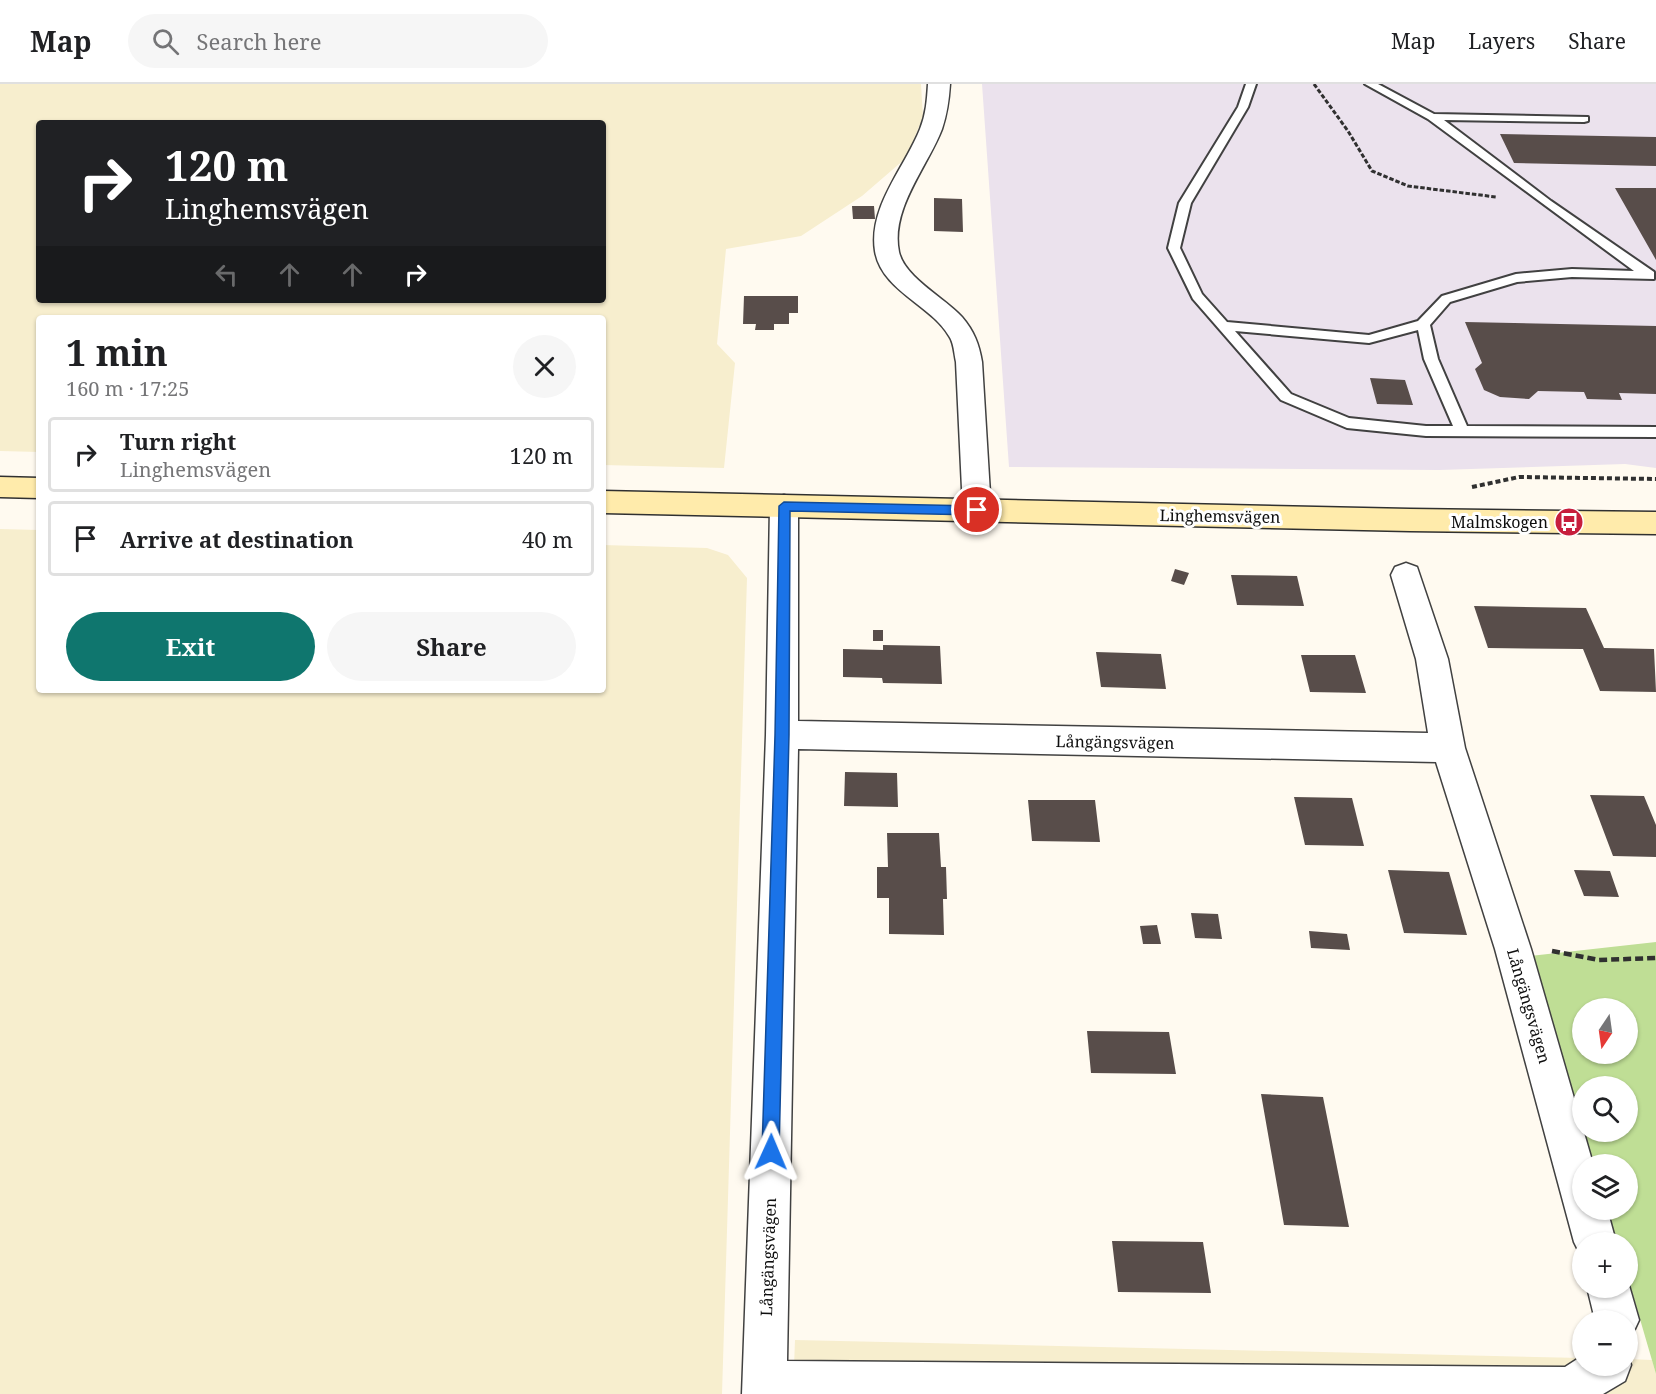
<!DOCTYPE html>
<html lang="en">
<head>
<meta charset="utf-8">
<style>
  body { margin:0; font-family:"Noto Serif",serif; background:#f6f6f6; color:#202124; height:100vh; display:flex; flex-direction:column; font-size:22px; white-space:nowrap }
  * { box-sizing:border-box; margin:0 }
  p { font-size:20px; color:#757577 }
  .icon { flex:none; width:33px; height:33px; fill:none; stroke:currentColor; stroke-width:2; stroke-linecap:round; stroke-linejoin:round }
  .map { position:relative; flex:1; overflow:hidden }
  .side { position:absolute; left:36px; top:231px; width:570px; height:378px; display:flex; flex-direction:column; background:#fff; border-radius:6px; box-shadow:0 2px 4px #0004 }
  .side>* { flex:none }
  .banner { position:absolute; left:36px; top:36px; width:570px; height:183px; border-radius:6px; box-shadow:0 2px 4px #0004; background:#202124; color:#fff; overflow:hidden }
  .needle { width:39px; rotate:193deg }
  .fabs { position:absolute; left:1572px; top:914px; display:grid; gap:12px }
  .fabs a { display:grid; place-items:center; width:66px; height:66px; border-radius:50%; background:#fff; box-shadow:0 2px 4px #0004; font-size:30px }
  .pin { position:absolute; display:grid; place-items:center; width:51px; height:51px; color:#fff; margin:-26px; border:3px solid #fff; border-radius:50%; box-shadow:0 2px 6px #0007 }
  .me { position:absolute; width:66px; margin:-33px; rotate:1deg; stroke-linejoin:round; filter:drop-shadow(0 0 4px #0008) }
  .turn { display:flex; align-items:center; gap:21px; height:126px; padding:0 30px; font-size:27px }
  .turn .icon { width:78px; height:78px; stroke-width:2.5 }
  .turn b { display:block; font-size:42px; line-height:51px }
  .lanes { display:flex; align-items:center; height:57px; padding:0 30px; background:#0003; justify-content:center; gap:30px; direction:ltr }
  .lanes .off { opacity:.35 }
  .round { display:grid; place-items:center; flex:none; width:63px; height:63px; border-radius:32px; background:#f6f6f6 }
  .summary { display:flex; align-items:center; justify-content:space-between; height:102px; padding:0 30px }
  h1 { font-size:36px; font-weight:700; line-height:45px }
  .primary-button { display:flex; gap:12px; margin-top:auto; padding:12px 30px }
  .primary-button a { flex:1; height:69px; border-radius:36px; background:#0f766e; color:#fff; font-size:24px; font-weight:700; line-height:69px; text-align:center }
  .primary-button a+a { background:#f6f6f6; color:#202124 }
  ul { padding:0; list-style:none }
  li { display:flex; align-items:center; gap:18px; height:75px; margin:0 12px 9px; padding:0 18px; border:3px solid #e0e0e0; border-radius:6px }
  li div { flex:1 }
  li b { display:block; font-size:22px }
  li em { font-style:normal }
  header { display:flex; align-items:center; gap:36px; box-sizing:border-box; height:84px; padding:0 30px; background:#fff; border-bottom:2px solid #e0e0e0 }
  header strong { font-size:28px }
  nav { display:flex; gap:33px; margin-inline-start:auto; font-size:21px }
  .search { width:420px; height:54px; background:#f6f6f6; display:flex; align-items:center; gap:15px; box-sizing:border-box; padding:0 21px; border-radius:33px; color:#757577; font-size:22px }
  .map>svg:first-child { display:block }
  .industrial { fill:#ebe2ed }
  .farmland { fill:#f7eece; fill-rule:evenodd }
  .forest { fill:#bfde95; fill-rule:evenodd }
  .building { fill:#584d4a }
  .lines { fill:none; stroke-linecap:round; stroke-linejoin:round }
  .lane-casing { stroke:#414141; stroke-width:4 }
  .street-casing { stroke:#414141; stroke-width:3 }
  .secondary-casing { stroke:#303030; stroke-width:3 }
  .path-far2 { stroke:#303030; stroke-width:3; stroke-dasharray:4.5 2; stroke-linecap:butt }
  .path-far1 { stroke:#303030; stroke-width:4; stroke-dasharray:5 3; stroke-linecap:butt }
  .path { stroke:#303030; stroke-width:4.5; stroke-dasharray:8 4; stroke-linecap:butt }
  .lane { fill:#fff; fill-rule:evenodd }
  .street { fill:#fff; fill-rule:evenodd }
  .secondary { fill:#ffebab; fill-rule:evenodd }
  .route { fill:#1a73e8; stroke:#114b97; stroke-width:1.5 }
  .labels { text-anchor:middle; stroke-width:6; stroke-linejoin:round; paint-order:stroke }
  .street-label { font-size:16px; fill:#0e0e0e; stroke:#fff }
  .poi-label { font-size:16px; fill:#0e0e0e; stroke:#fff; text-anchor:end }
</style>
</head>
<body>
<header>
<strong>Map</strong>
<div class="search"><svg class="icon" aria-label="search" viewBox="0 0 24 24"><circle cx="10" cy="10" r="6"/><path d="M15 15l6 6"/></svg>Search here</div>
<nav><a>Map</a><a>Layers</a><a>Share</a></nav>
</header>
<div class="map">
<svg width="1656" height="1310" viewBox="0 0 1656 1310">
  <rect width="100%" height="100%" fill="#fffaf0"/>
  <!-- industrial -->
  <path class="industrial" d="M982,0H1656V384L1625,380L1439,386L1009,383Z"/>
  <!-- farmland -->
  <path class="farmland" d="M0,0H921L923,33L906,74L862,112L801,152L726,165L717,260L735,279L724,384L603,381V234H39V368L0,367ZM39,39H603V216H39Z
    M0,445L39,446V606H603V461L707,464L728,471L747,494L722,1310H0Z
    M795,1256L1582,1274V1281H1628V1275L1652,1276L1656,1290V1310H793Z"/>
  <!-- forest -->
  <path class="forest" d="M1656,858V1290L1628,1194V1158H1617L1607,1125H1628V1080H1593L1583,1047H1628V1002H1582V1046L1530,872ZM1582,924H1628V969H1582Z"/>
  <!-- building -->
  <path class="building" d="M1500,50L1656,53V82L1514,79Z
    M1615,104H1656V176Z
    M934,114L962,115L963,148L934,147Z
    M852,122H874L875,135H853Z
    M744,212H798V229H789V240H774V246H755L756,240H743Z
    M1465,238L1656,242V310L1619,309L1622,316L1587,315L1584,308L1538,307L1529,315L1500,313L1484,306L1475,285L1482,279Z
    M1370,294L1405,296L1413,321L1377,320Z
    M1175,485L1189,489L1184,501L1171,497Z
    M1231,491L1297,492L1304,522L1237,521Z
    M1474,522L1586,524L1604,564L1654,565L1656,608L1600,607L1583,565L1488,564Z
    M873,546H883V557H873Z
    M883,561L940,562L942,600L883,599L882,594L843,593V565L883,566Z
    M1096,568L1161,570L1166,605L1101,603Z
    M1301,571H1355L1366,609L1310,608Z
    M845,688L897,689L898,723L844,722Z
    M1590,711L1644,712L1656,741V773L1613,772Z
    M1294,713L1352,714L1364,762L1305,761Z
    M1028,716H1095L1100,758L1032,757Z
    M887,749H939L941,783H946L947,815H943L944,851L889,850V814H877V783H888Z
    M1388,786L1449,788L1467,851L1404,849Z
    M1574,786L1610,787L1619,813L1584,812Z
    M1191,829L1218,830L1222,855L1195,854Z
    M1157,841L1161,860H1143L1140,842Z
    M1309,847L1347,850L1350,866L1311,864Z
    M1087,947L1169,948L1176,990L1091,989Z
    M1261,1010L1323,1013L1349,1143L1284,1141Z
    M1112,1157L1203,1158L1211,1209L1118,1208Z"/>
  <g class="lines">
    <!-- lane casing -->
    <g class="lane-casing">
      <path id="lane" d="M1246,0H1256L1248,23L1191,119L1180,164L1202,210L1227,238L1369,251L1418,237L1442,212L1516,190L1572,185L1634,187L1428,35L1365,0H1378L1434,30L1588,33V37L1584,38L1444,36L1551,117L1654,188V195L1572,193L1517,198L1450,218L1430,241L1438,275L1467,342L1656,343V353L1426,352L1347,344L1281,316L1193,215L1168,164L1179,119L1238,23ZM1418,246L1424,275L1453,342H1426L1349,334L1291,310L1235,247L1369,259Z"/>
    </g>
    <!-- street casing -->
    <g class="street-casing">
      <path id="street" d="M928,0H950C949,16 947,30 942,45C928,82 890,125 899,168C905,194 945,214 962,233C974,247 979,260 982,278L991,426L987,434L977,437L967,434L963,426L956,278C954,269 954,259 949,252C931,221 881,206 875,167C868,123 905,83 920,45C926,30 927,16 928,0Z
        M784,411L794,414L798,422V637L1428,649L1416,575L1391,491L1395,483L1406,479L1417,483L1448,575L1465,664L1531,865L1593,1080H1582V1125H1607L1616,1158H1582V1174L1574,1158L1495,865L1436,678L798,665L787,1277L1565,1283L1582,1272V1281H1628V1272L1631,1281L1625,1297L1603,1310H742L766,651L770,422L774,414Z
        M1628,1198L1639,1236L1632,1251L1628,1253V1236H1595L1587,1203H1628Z"/>
    </g>
    <!-- secondary casing -->
    <g class="secondary-casing">
      <path id="secondary" d="M0,393L39,394V414L0,413Z
        M603,407L1410,425L1656,428V450L1410,447L603,429Z"/>
    </g>
    <!-- path-far2 -->
    <path class="path-far2" d="M1314,0L1348,47L1372,87L1408,102L1496,113"/>
    <!-- path-far1 -->
    <path class="path-far1" d="M1472,403L1519,393L1656,395"/>
    <!-- path -->
    <path class="path" d="M1552,867L1599,876L1656,874"/>
    <!-- lane -->
    <use href="#lane" class="lane"/>
    <!-- street -->
    <use href="#street" class="street"/>
    <!-- secondary -->
    <use href="#secondary" class="secondary"/>
  </g>
  <!-- route -->
  <path class="route" d="M784,418L977,422L983,426L977,431L790,427L789,651L779,1068L777,1074L771,1076L765,1074L762,1068L775,651L779,422Z"/>
  <!-- icons -->
  <defs>
    <g id="bus-disc" transform="scale(1.5)"><circle r="9.5" fill="#c71e3c" stroke="#fff"/><path d="M-5-6H5V4H4V6H2V4H-2V6H-4V4H-5ZM-3.5-4V0h7V-4ZM-3.5 1.2v1.5H-2V1.2ZM2 1.2v1.5H3.5V1.2Z" fill="#fff"/></g>
  </defs>
  <g fill-rule="evenodd">
    <use href="#bus-disc" x="1569" y="438"/>
  </g>
  <g class="labels">
    <!-- street labels -->
    <g class="street-label">
      <text transform="translate(1220 432) rotate(1)" y="6">Linghemsvägen</text>
      <text transform="translate(1115 658) rotate(1)" y="6">Långängsvägen</text>
      <text transform="translate(1529 922) rotate(74)" y="6">Långängsvägen</text>
      <text transform="translate(768 1173) rotate(-88)" y="6">Långängsvägen</text>
    </g>
    <!-- poi labels -->
    <g class="poi-label">
      <text x="1548" y="444">Malmskogen</text>
    </g>
  </g>
</svg>
<div class="fabs">
<a><svg class="needle" viewBox="-14 -14 28 28"><path d="M0-13l5 13h-10z" fill="#e53935"/><path d="M0 13l5-13h-10z" fill="#757577"/></svg></a>
<a><svg class="icon" aria-label="search" viewBox="0 0 24 24"><circle cx="10" cy="10" r="6"/><path d="M15 15l6 6"/></svg></a>
<a><svg class="icon" aria-label="layers" viewBox="0 0 24 24"><path d="M12 4l9 5-9 5-9-5zM3 14l9 5 9-5"/></svg></a>
<a>+</a>
<a>−</a>
</div>
<div class="pin" style="left:977px;top:426px;background:#d93025"><svg class="icon" aria-label="arrive" viewBox="0 0 24 24"><path d="M6 21V4h12l-3 4 3 4H6"/></svg></div>
<svg class="me" style="left:771px;top:1068px" viewBox="-20 -20 40 40"><path d="M0-17L14 15 0 8-14 15z" fill="#1a73e8" stroke="#fff" stroke-width="4"/></svg>
<div class="banner">
<div class="turn"><svg class="icon" aria-label="right" viewBox="0 0 24 24"><path d="M7 20v-9h11M14 6l5 5-5 5"/></svg><div><b>120 m</b>Linghemsvägen</div></div>
<div class="lanes"><svg class="icon off" aria-label="left" viewBox="0 0 24 24"><path d="M17 20v-9H6M10 6l-5 5 5 5"/></svg><svg class="icon off" aria-label="ahead" viewBox="0 0 24 24"><path d="M12 20V5M6 11l6-6 6 6"/></svg><svg class="icon off" aria-label="ahead" viewBox="0 0 24 24"><path d="M12 20V5M6 11l6-6 6 6"/></svg><svg class="icon" aria-label="right" viewBox="0 0 24 24"><path d="M7 20v-9h11M14 6l5 5-5 5"/></svg></div>
</div>
<section class="side">
<div class="summary"><div><h1>1 min</h1><p>160 m · 17:25</p></div><a class="round"><svg class="icon" aria-label="close" viewBox="0 0 24 24"><path d="M6 6l12 12M18 6L6 18"/></svg></a></div>
<ul>
<li><svg class="icon" aria-label="right" viewBox="0 0 24 24"><path d="M7 20v-9h11M14 6l5 5-5 5"/></svg><div><b>Turn right</b><p>Linghemsvägen</p></div><em>120 m</em></li>
<li><svg class="icon" aria-label="arrive" viewBox="0 0 24 24"><path d="M6 21V4h12l-3 4 3 4H6"/></svg><div><b>Arrive at destination</b></div><em>40 m</em></li>
</ul>
<div class="primary-button"><a>Exit</a><a>Share</a></div>
</section>
</div>
</body>
</html>
